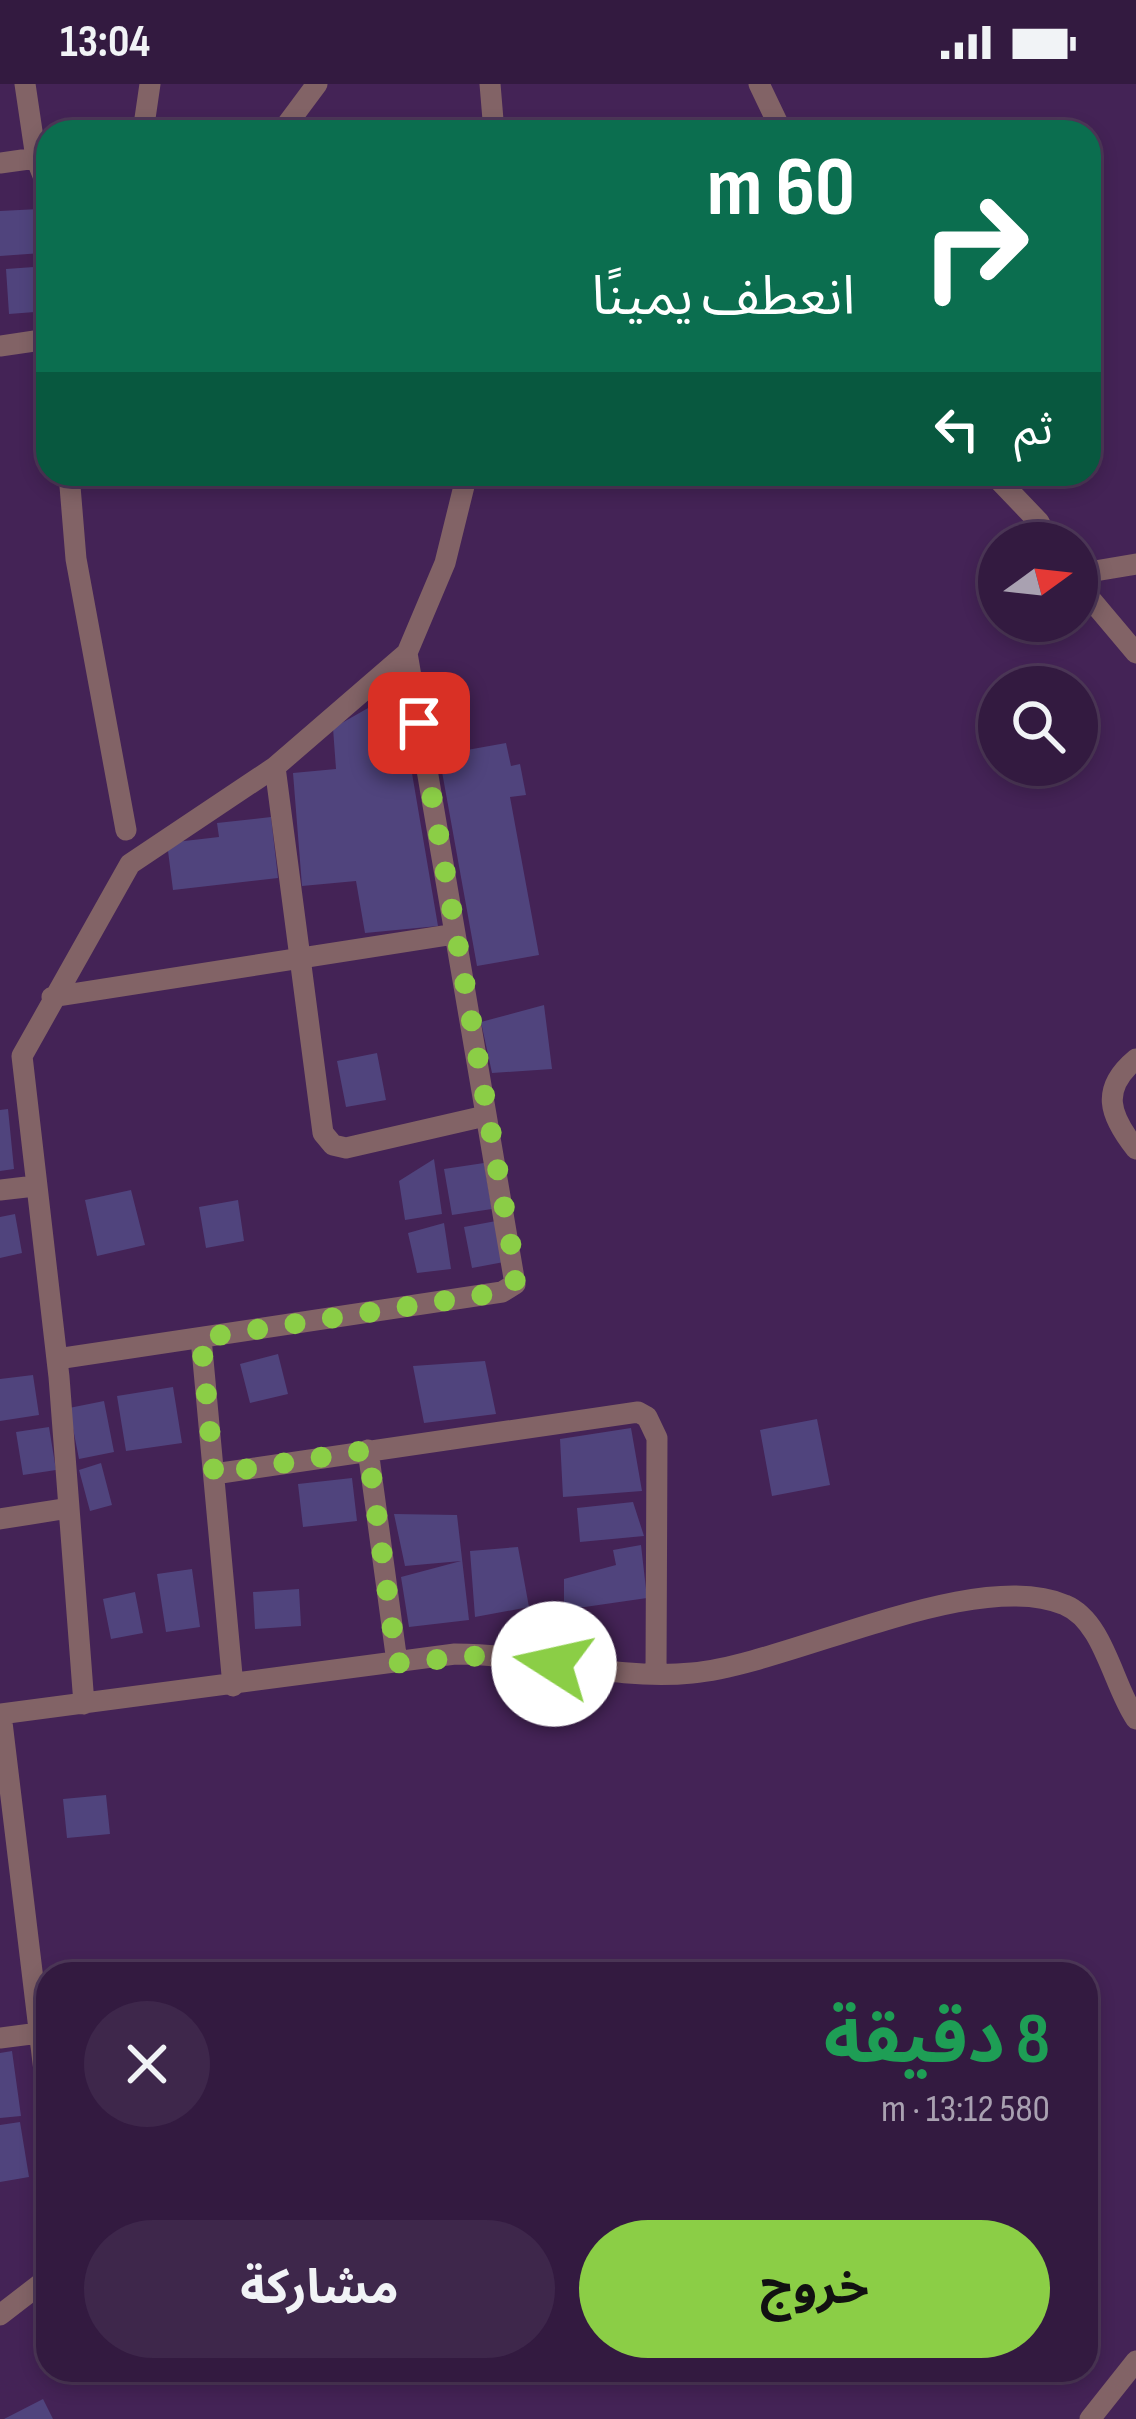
<!DOCTYPE html>
<html lang="ar">
<head>
<meta charset="utf-8">
<style>
  body { margin:0; font-family:"Sofia Sans Condensed","Noto Sans Arabic",sans-serif; background:#3e274b; color:#f1f3f6; direction:rtl; height:100vh; display:flex; flex-direction:column; font-size:45px; white-space:nowrap }
  * { box-sizing:border-box; margin:0 }
  p { font-size:39px; color:#a9a1b1 }
  .icon { flex:none; width:66px; height:66px; fill:none; stroke:currentColor; stroke-width:2; stroke-linecap:round; stroke-linejoin:round }
  .map { position:relative; flex:1; overflow:hidden; direction:ltr }
  .details { position:absolute; left:36px; top:1878px; width:1062px; height:420px; display:flex; flex-direction:column; background:#331a40; border-radius:36px; box-shadow:0 6px 18px #0003,0 0 0 3px #4e3859; direction:rtl }
  .details>* { flex:none }
  .top-card { position:absolute; left:36px; top:36px; width:1065px; height:366px; border-radius:36px; box-shadow:0 6px 18px #0003,0 0 0 3px #4e3859; direction:rtl; background:#0b6e4f; color:#fff; overflow:hidden }
  .needle { width:78px; rotate:75deg }
  .buttons { position:absolute; left:978px; top:438px; display:grid; gap:24px }
  .buttons a { display:grid; place-items:center; width:120px; height:120px; border-radius:50%; background:#331a40; box-shadow:0 6px 18px #0003,0 0 0 3px #4e3859; font-size:60px }
  .pin { position:absolute; display:grid; place-items:center; width:102px; height:102px; color:#fff; margin:-51px; border-radius:24px; box-shadow:0 6px 18px #0006 }
  .me { position:absolute; width:132px; margin:-66px; rotate:280deg; stroke-linejoin:round; filter:drop-shadow(0 0 9px #0008) }
  .turn { display:flex; align-items:center; gap:42px; height:252px; padding:0 48px; font-size:54px }
  .turn .icon { width:156px; height:156px; stroke-width:2.5 }
  .turn b { display:block; font-size:84px; line-height:102px }
  .then { display:flex; align-items:center; height:114px; padding:0 48px; background:#0003; gap:24px; font-size:45px }
  .round { display:grid; place-items:center; flex:none; width:126px; height:126px; border-radius:63px; background:#3e274b }
  .headline { display:flex; align-items:center; justify-content:space-between; height:204px; padding:0 48px }
  h1 { font-size:72px; font-weight:700; line-height:90px; color:#1e9e55 }
  .primary-button { display:flex; gap:24px; margin-top:auto; padding:24px 48px }
  .primary-button a { flex:1; height:138px; border-radius:72px; background:#8bce46; color:#111; font-size:48px; font-weight:700; line-height:138px; text-align:center }
  .primary-button a+a { background:#3e274b; color:#f1f3f6 }
  .status { display:flex; justify-content:space-between; align-items:center; height:84px; padding:0 60px; background:#331a40; direction:ltr }
  .status svg { height:33px; fill:currentColor }
  .map>svg:first-child { display:block }
  .building { fill:#50447d }
  .lines { fill:none; stroke-linecap:round; stroke-linejoin:round }
  .minor { stroke:#826366; stroke-width:21 }
  .route { stroke:#8bce46; stroke-width:21; stroke-dasharray:0 37.8 }
</style>
</head>
<body>
<div class="status"><b>13:04</b><svg viewBox="0 0 49 12"><path d="M0 12V9h3v3zM5 12V6h3v6zM10 12V3h3v9zM15 12V0h3v12zM26 1h20v11H26zM47 4h2v5h-2z"/></svg></div>
<div class="map">
<svg width="1136" height="2335" viewBox="0 0 1136 2335">
  <rect width="100%" height="100%" fill="#442356"/>
  <!-- building -->
  <path class="building" d="M39,125L42,169L0,172V127Z
    M48,182V227L9,230L6,185Z
    M398,607L438,842L365,849L356,797L302,802L293,689L336,685L333,644Z
    M506,659L511,682L520,680L526,711L510,713L539,871L477,882L439,671Z
    M271,733L278,794L173,806L167,759L219,753L217,739Z
    M544,921L552,985L492,989L481,938Z
    M377,969L386,1016L346,1023L337,977Z
    M8,1025L14,1085L0,1087V1026Z
    M434,1075L442,1130L405,1136L399,1097Z
    M484,1079L492,1125L452,1131L444,1085Z
    M131,1106L145,1161L97,1172L85,1116Z
    M238,1116L244,1157L206,1164L199,1123Z
    M15,1130L22,1169L0,1174V1133Z
    M496,1137L504,1178L472,1184L464,1143Z
    M444,1139L451,1185L417,1189L408,1149Z
    M278,1270L288,1310L250,1319L240,1280Z
    M485,1277L496,1330L424,1339L413,1282Z
    M33,1291L39,1331L0,1337V1295Z
    M173,1303L182,1359L126,1367L117,1312Z
    M104,1317L114,1368L79,1375L69,1324Z
    M817,1335L830,1401L772,1412L760,1346Z
    M49,1343L56,1386L23,1391L16,1348Z
    M631,1344L642,1407L563,1413L560,1355Z
    M101,1379L112,1421L90,1427L79,1386Z
    M352,1394L357,1437L303,1443L298,1400Z
    M633,1418L644,1452L580,1458L577,1424Z
    M394,1430L457,1431L469,1536L409,1543L401,1493L461,1477L405,1482Z
    M641,1461L647,1514L564,1526V1495L616,1481L613,1466Z
    M518,1463L529,1523L475,1533L470,1467Z
    M192,1485L200,1543L166,1548L157,1490Z
    M299,1505L301,1542L255,1545L253,1508Z
    M135,1508L143,1549L111,1555L103,1515Z
    M106,1711L110,1750L67,1754L63,1715Z
    M12,1967L21,2032L0,2034V1969Z
    M20,2038L29,2093L0,2098V2041Z
    M43,2315L53,2335H4Z"/>
  <g class="lines">
    <!-- minor -->
    <path class="minor" d="M25,0L36,74L48,104
      M490,0L494,48
      M759,0L782,48
      M285,43L317,0
      M143,48L150,0
      M0,79L36,74
      M0,262L48,255
      M69,390L76,475L126,746
      M993,390L1039,438L1050,459
      M1077,490L1136,480
      M1077,499L1136,569
      M275,683L323,1049L333,1061L346,1064L485,1032
      M52,913L455,850
      M1136,975C1100,1005 1109,1031 1136,1065
      M0,1106L35,1102
      M201,1254L233,1602
      M57,1275L502,1208L515,1200L407,569
      M368,1366L397,1578
      M214,1390L638,1328L647,1333L657,1354L656,1589
      M0,1435L69,1424
      M84,1620L59,1293L22,972L130,780L275,683L407,569L445,479L467,390
      M0,1630L455,1570C534,1570 612,1597 692,1589C790,1580 976,1482 1065,1521C1104,1537 1113,1602 1136,1635
      M1,1630L48,2020
      M0,1954L39,1949
      M0,2231L48,2194
      M1090,2335L1136,2277"/>
  </g>
  <g class="lines">
    <!-- route -->
    <path class="route" d="M419,639L517,1195L502,1208L201,1254L214,1390L368,1366L397,1579L499,1570L554,1580"/>
  </g>
</svg>
<div class="buttons">
<a><svg class="needle" viewBox="-14 -14 28 28"><path d="M0-13l5 13h-10z" fill="#e53935"/><path d="M0 13l5-13h-10z" fill="#a9a1b1"/></svg></a>
<a><svg class="icon" aria-label="search" viewBox="0 0 24 24"><circle cx="10" cy="10" r="6"/><path d="M15 15l6 6"/></svg></a>
</div>
<div class="pin" style="left:419px;top:639px;background:#d93025"><svg class="icon" aria-label="arrive" viewBox="0 0 24 24"><path d="M6 21V4h12l-3 4 3 4H6"/></svg></div>
<svg class="me" style="left:554px;top:1580px" viewBox="-20 -20 40 40"><circle r="19" fill="#fff"/><path d="M0-13L10 11 0 6-10 11z" fill="#8bce46"/></svg>
<div class="top-card">
<div class="turn"><svg class="icon" aria-label="right" viewBox="0 0 24 24"><path d="M7 20v-9h11M14 6l5 5-5 5"/></svg><div><b>60 m</b>انعطف يمينًا</div></div>
<div class="then">ثم<svg class="icon" aria-label="left" viewBox="0 0 24 24"><path d="M17 20v-9H6M10 6l-5 5 5 5"/></svg></div>
</div>
<section class="details">
<div class="headline"><div><h1>8 دقيقة</h1><p>580 m · 13:12</p></div><a class="round"><svg class="icon" aria-label="close" viewBox="0 0 24 24"><path d="M6 6l12 12M18 6L6 18"/></svg></a></div>
<div class="primary-button"><a>خروج</a><a>مشاركة</a></div>
</section>
</div>
</body>
</html>
